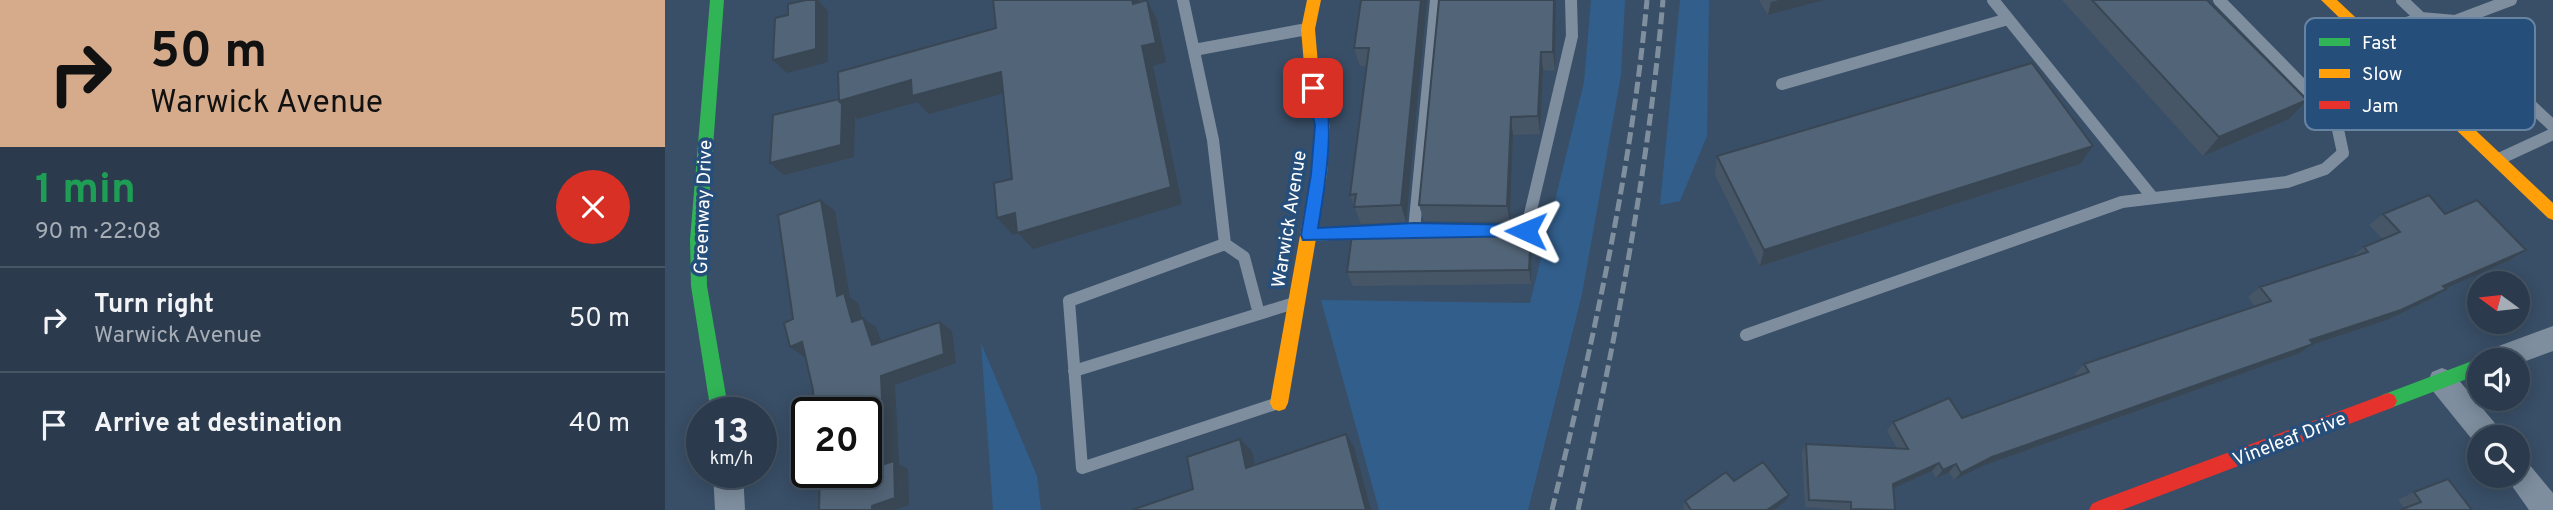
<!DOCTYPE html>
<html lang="en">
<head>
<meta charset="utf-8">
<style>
  body { margin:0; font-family:Overpass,sans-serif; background:#374657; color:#f1f3f6; height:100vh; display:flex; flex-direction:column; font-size:26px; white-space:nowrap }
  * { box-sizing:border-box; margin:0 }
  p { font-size:23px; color:#a6adb6 }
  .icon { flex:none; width:38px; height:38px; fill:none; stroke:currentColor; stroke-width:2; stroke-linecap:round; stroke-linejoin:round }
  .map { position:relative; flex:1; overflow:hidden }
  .drawer { display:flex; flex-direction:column; background:#2b3b4d; width:665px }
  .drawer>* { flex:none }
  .banner { background:#d6ab8b; color:#111; overflow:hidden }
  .needle { width:46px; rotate:285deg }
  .controls { position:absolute; left:1802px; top:271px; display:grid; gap:14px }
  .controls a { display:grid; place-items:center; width:63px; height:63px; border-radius:50%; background:#2b3b4d; box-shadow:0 4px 18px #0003,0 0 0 2px #475565; font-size:35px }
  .speed { position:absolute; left:21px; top:397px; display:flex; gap:14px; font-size:35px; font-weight:700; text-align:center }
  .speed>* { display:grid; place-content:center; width:91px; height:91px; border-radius:50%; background:#2b3b4d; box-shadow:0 4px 18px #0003,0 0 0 2px #475565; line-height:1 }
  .speed small { font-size:18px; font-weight:400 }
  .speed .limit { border:4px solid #111; border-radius:10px; background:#fff; color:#111 }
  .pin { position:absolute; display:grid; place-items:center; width:60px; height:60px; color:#fff; margin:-30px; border-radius:14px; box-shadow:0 4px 10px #0006 }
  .me { position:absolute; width:77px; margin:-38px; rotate:271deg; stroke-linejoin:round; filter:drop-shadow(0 0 5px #0008) }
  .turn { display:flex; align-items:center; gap:24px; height:147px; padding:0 35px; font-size:32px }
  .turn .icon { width:91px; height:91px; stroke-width:2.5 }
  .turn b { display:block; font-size:49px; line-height:60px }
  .round { display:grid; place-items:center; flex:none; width:74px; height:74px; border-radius:37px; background:#374657 }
  .headline { display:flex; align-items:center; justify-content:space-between; height:119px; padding:0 35px }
  h1 { font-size:42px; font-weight:700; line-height:52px; color:#1e9e55 }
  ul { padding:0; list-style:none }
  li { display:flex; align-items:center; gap:21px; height:105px; padding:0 35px; border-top:2px solid #475565 }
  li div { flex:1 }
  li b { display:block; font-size:26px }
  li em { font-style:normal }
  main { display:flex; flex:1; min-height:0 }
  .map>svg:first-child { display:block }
  .green { fill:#325e8c }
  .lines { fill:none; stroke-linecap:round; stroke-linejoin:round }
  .lane { stroke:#7e8e9e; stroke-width:12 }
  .street { fill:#7e8e9e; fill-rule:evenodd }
  .fast { fill:#30b455; fill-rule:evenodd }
  .slow { fill:#ff9f0a; fill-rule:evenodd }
  .jam { fill:#e5322d; fill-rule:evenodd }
  .rail { stroke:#7f8f9e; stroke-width:5; stroke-dasharray:12 5; stroke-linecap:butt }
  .wall { fill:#475666 }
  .shaded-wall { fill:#394653 }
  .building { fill:#526477; stroke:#394653; stroke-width:2 }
  .route { fill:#1a73e8; stroke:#114b97; stroke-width:2 }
  .labels { text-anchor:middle; stroke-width:7; stroke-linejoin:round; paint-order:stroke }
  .street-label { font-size:19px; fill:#fff; stroke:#264e7a }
  .key { fill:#264e7a; stroke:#6783a2; stroke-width:2 }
  .key-label { font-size:19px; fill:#fff }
</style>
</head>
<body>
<main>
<section class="drawer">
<div class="banner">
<div class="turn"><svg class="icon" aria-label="right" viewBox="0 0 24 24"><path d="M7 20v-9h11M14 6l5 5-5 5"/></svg><div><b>50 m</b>Warwick Avenue</div></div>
</div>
<div class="headline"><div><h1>1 min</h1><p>90 m · 22:08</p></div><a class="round" style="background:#d93025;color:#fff"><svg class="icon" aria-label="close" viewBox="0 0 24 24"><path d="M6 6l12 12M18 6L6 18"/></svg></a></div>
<ul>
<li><svg class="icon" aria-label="right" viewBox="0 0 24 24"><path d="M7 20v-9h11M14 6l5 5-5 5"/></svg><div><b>Turn right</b><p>Warwick Avenue</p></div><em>50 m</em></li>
<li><svg class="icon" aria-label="arrive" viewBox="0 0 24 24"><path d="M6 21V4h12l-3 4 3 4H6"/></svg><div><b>Arrive at destination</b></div><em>40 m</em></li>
</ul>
</section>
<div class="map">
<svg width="1888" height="510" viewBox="0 0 1888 510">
  <rect width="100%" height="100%" fill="#394f67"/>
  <!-- green -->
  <path class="green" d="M926,0H960L956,75L917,294L863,510H714L656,300L865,303L919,82Z
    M1015,0H1044L1042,136L1015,201L995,205Z
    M316,343L372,476L376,510H328Z"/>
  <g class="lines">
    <!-- lane -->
    <path class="lane" d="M518,0L548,140L560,244L404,301L417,468L610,404
      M1328,0L1488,198
      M1554,0L1654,102
      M1737,0L1756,18L1790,21L1846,0
      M1704,37L1756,18
      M529,50L642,29
      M1830,72L1888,126
      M1117,84L1343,19
      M1834,159L1888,134
      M749,230L771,0
      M829,231H861L907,36L906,0
      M647,235L702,232
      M560,244L579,257L594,314
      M1081,335L1457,202L1622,182L1660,169L1678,153L1672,125L1654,102L1670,83L1726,59
      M409,371L626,304"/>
    <!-- street -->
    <path class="street" d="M1888,326V351L1853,364V360H1816L1820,351Z
      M1777,368L1787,372L1834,428L1838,438H1815L1814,448L1767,390L1763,381L1767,372Z
      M1853,459L1863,463L1888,493V510H1864L1840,476H1853Z
      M48,472H78L80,510H50Z"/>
    <!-- fast -->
    <path class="fast" d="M45,0H59L41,240L42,286L64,413H46L26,286L25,240Z
      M1815,358L1821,360H1815V374L1723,409L1717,407L1714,401L1717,395Z"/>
    <!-- slow -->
    <path class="slow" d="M642,0H656L650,29L655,88L665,126L662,174L623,403L620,409L614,411L608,409L605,403L646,174L651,126L641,88L636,29Z
      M1656,0H1672L1888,203V220L1883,218Z"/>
    <!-- jam -->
    <path class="jam" d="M1723,393L1729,395L1732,401L1729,407L1457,510H1424L1427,504L1433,501Z"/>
    <!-- rail -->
    <path class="rail" d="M887,510C928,341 966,173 982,0
      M913,510C950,341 983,173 998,0"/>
  </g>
  <!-- wall -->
  <path class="wall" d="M696,0L741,222L696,224L685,195L702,66H695L689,48Z
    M891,0L890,71L878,70L875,134L848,135L845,222L759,221L754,205Z
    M1094,0H1159L1103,15Z
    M1397,0H1542L1624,119L1538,156Z
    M1052,156L1415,164L1095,266L1050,175Z
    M1718,214H1780L1861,250L1845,260L1781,288L1766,299L1722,320L1646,345L1635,353L1320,465L1289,480L1284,472L1271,478L1267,471L1228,488L1230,510H1181L1140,507L1137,452L1141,444L1232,448L1222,431L1228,422L1297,418L1412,377L1410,374L1419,364L1590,307L1583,297L1595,287L1686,257L1699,247L1718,239L1704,225Z
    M842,225L843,232H866L867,246L866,284L688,286L682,272Z
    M1069,481L1124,495L1120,502L1109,510H1020L1018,508L1020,501Z
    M1749,492L1807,510L1739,508L1733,500Z"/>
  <!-- shaded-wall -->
  <path class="shaded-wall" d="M151,0H153L163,11V62L122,73L108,60Z
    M467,0H474L479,23L468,4Z
    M482,0L492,20L501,62L488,66L517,204L368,249L353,233L348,235L332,218Z
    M756,0H762L741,222L736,205Z
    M889,0H891L890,71L888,52Z
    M1114,0H1159L1103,15L1106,2Z
    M876,52L878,70L875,134L873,116Z
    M336,72L350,90L264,114L252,102L193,119L190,117L189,157L119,175L105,163L174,101L246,80Z
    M1642,100L1624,119L1538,156L1554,137Z
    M846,117L848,135L845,222L842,206Z
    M1428,146L1415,164L1095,266L1099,250Z
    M156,200L170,211L185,297L193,303L201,332L187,322L172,296Z
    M866,232L867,246L866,284L864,270Z
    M1861,250L1845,260L1763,296L1778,286Z
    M1781,289L1766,299L1722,320L1646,345L1635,353L1320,465L1289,480L1296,473L1327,457Z
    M198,318L211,327L221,354L207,345Z
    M275,322L287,331L291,363L230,385L234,464L243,469L244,505L230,510H207V506L220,464L216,376Z
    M137,342L140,357L125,347Z
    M681,434L689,447L706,510H701Z
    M575,439L587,451L593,480L581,468Z
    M1274,463L1267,471L1222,491L1228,484Z
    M1291,464L1284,472L1271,478L1278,470Z
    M1124,495L1120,502L1109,510H1102Z"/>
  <!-- building -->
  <path class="building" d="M141,0H151V49L108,60L110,18L123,15V4Z
    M328,0H467L468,4L482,0L491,43L477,46L506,187L352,233L350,213L332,218L329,183L347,179L336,72L247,96L246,80L174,101L173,72L331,28Z
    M696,0H756L736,205L689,207L691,194L685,195L704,48H689Z
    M774,0H889L888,52H876L873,116L846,117L842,206L754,205Z
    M1427,0H1542L1642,100L1554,137Z
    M1367,63L1428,146L1099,250L1052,156Z
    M174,99V101L177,104L176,145L105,163L108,115Z
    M1764,195L1780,214L1812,200L1861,250L1778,286L1781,289L1736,310L1645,340L1648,344L1327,457L1296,473L1291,464L1278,470L1274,463L1228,484L1230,510L1186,509V502L1144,500L1141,444L1243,449L1228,422L1284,398L1297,418L1424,372L1419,364L1606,301L1595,287L1703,252L1699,247L1735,232L1718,214Z
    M156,200L172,296L179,293L187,322L198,318L207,345L275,322L279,354L216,376L220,464L229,461L230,498L207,506V510H154L155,472H201V413H149L148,390L137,342L125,347L119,323L128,319L113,215Z
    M842,225V232H866L864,270L682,272L688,227Z
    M681,434L701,510H467L528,489L522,457L575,439L581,468Z
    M1098,462L1124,495L1102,510H1026L1020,501L1061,472L1069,481Z
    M1783,479L1807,510H1735L1756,502L1749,492Z"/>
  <!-- route -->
  <path class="route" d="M648,82C678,93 657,203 653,228L749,223L861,225L867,227L869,231L867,236L638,240L636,235L646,174L650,125L641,88Z"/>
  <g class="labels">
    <!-- street labels -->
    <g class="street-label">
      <text transform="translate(37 207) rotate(-88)" y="7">Greenway Drive</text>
      <text transform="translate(623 219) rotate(-81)" y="7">Warwick Avenue</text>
      <text transform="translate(1624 438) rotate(-21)" y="7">Vineleaf Drive</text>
    </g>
  </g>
  <!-- legend -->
  <rect x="1640" y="18" width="230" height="112" rx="10" class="key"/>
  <rect x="1654" y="38" width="31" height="8" fill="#30b455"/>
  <rect x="1654" y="69" width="31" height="9" fill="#ff9f0a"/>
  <rect x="1654" y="101" width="31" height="8" fill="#e5322d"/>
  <g class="key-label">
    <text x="1697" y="49">Fast</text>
    <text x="1697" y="80">Slow</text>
    <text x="1697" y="112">Jam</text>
  </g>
</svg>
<div class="controls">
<a><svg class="needle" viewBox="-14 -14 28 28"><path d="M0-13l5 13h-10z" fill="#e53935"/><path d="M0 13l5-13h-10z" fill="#a6adb6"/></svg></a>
<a><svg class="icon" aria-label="sound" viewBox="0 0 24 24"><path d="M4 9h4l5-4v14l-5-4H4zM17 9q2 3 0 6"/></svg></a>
<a><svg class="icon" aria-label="search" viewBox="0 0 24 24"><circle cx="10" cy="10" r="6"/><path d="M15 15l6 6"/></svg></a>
</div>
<div class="speed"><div>13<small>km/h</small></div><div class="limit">20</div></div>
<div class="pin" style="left:648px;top:88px;background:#d93025"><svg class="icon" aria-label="arrive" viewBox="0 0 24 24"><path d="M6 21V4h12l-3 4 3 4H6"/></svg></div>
<svg class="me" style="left:861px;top:231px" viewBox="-20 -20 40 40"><path d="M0-17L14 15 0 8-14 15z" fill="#1a73e8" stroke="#fff" stroke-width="4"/></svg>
</div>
</main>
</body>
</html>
